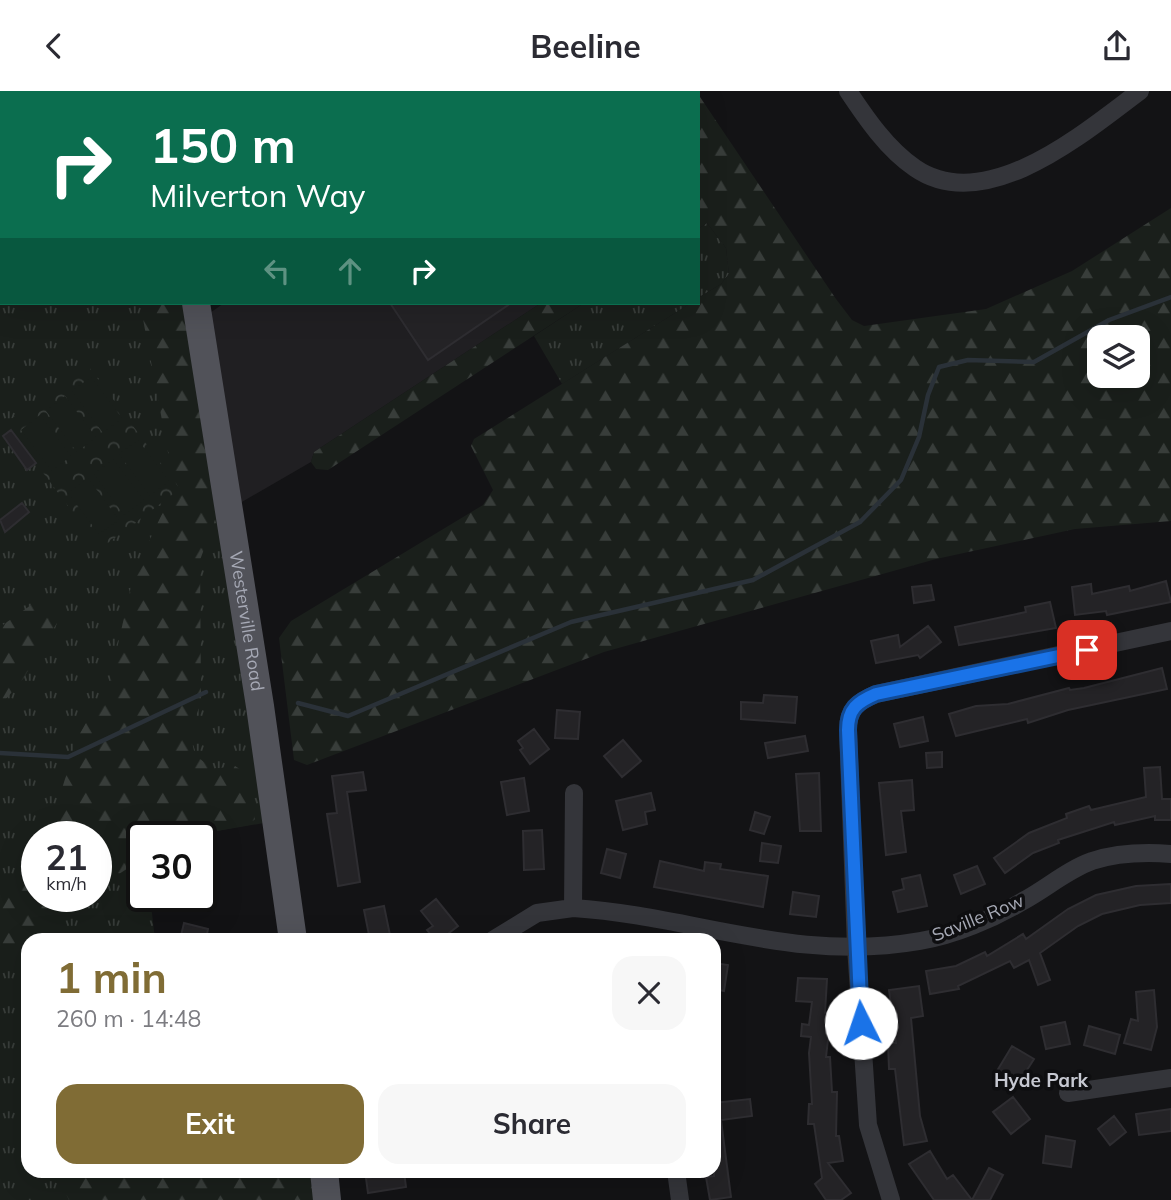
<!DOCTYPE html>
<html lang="en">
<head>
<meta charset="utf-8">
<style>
  body { margin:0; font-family:Mulish,sans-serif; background:#f7f7f7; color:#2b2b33; height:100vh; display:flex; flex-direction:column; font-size:26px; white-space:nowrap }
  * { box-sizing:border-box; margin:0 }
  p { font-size:23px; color:#7c7c81 }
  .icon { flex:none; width:38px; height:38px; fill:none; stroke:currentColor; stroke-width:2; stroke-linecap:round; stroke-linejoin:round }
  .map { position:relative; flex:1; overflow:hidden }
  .details { position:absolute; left:21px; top:842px; width:700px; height:245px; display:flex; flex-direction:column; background:#fff; border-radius:21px; box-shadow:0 7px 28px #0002 }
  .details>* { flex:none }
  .banner { position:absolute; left:0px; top:0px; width:700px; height:214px; box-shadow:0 7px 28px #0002; background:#0b6e4f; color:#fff; overflow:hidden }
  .buttons { position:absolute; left:1087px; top:234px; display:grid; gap:14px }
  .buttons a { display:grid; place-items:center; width:63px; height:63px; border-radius:14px; background:#fff; box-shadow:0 7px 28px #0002; font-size:35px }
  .speed { position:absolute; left:21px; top:730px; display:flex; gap:14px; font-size:35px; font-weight:700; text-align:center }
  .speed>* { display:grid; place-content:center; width:91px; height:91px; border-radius:50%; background:#fff; box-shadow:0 7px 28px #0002; line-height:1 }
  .speed small { font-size:18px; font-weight:400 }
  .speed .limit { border:4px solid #111; border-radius:10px; background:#fff; color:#111 }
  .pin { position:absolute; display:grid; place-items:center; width:60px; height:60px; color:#fff; margin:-30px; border-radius:14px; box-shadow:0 4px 10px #0006 }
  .me { position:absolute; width:77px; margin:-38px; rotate:356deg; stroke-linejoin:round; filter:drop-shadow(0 0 5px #0008) }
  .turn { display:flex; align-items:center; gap:24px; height:147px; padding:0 35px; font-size:32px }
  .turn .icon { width:91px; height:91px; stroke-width:2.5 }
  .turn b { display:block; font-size:49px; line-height:60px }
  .lanes { display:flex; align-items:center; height:66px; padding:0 35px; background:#0003; justify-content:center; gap:35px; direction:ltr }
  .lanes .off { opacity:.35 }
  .round { display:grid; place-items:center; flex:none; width:74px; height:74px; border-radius:21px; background:#f7f7f7 }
  .headline { display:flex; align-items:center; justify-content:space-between; height:119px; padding:0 35px }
  h1 { font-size:42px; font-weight:700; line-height:52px; color:#806c35 }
  .action { display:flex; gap:14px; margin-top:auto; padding:14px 35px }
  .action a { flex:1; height:80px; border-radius:21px; background:#806c35; color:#fff; font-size:28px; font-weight:700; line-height:80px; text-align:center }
  .action a+a { background:#f7f7f7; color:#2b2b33 }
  header { display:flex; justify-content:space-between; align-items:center; height:91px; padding:0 35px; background:#fff; font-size:32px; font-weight:700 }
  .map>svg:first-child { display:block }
  .built { fill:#201f22 }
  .grass { fill:url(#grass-tufts); fill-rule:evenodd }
  .forest { fill:url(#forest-firs); fill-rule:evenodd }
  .park { fill:url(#park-crowns) }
  .garden { fill:#1a1f1b }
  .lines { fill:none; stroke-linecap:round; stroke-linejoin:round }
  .stream { stroke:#2a3138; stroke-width:4.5 }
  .building { fill:#242326; stroke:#2e2d31; stroke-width:2 }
  .street { stroke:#34353a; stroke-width:18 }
  .primary { stroke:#515259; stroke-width:28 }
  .route-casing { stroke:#114b97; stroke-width:18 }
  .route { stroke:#1a73e8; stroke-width:12 }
  .labels { text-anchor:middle; stroke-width:7; stroke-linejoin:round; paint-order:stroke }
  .street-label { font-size:18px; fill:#a6a9b5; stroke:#0e0e10 }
  .neighbourhood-label { font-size:19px; font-weight:bold; fill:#c6c8d1; stroke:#0e0e10 }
</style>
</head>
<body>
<header><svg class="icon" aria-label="back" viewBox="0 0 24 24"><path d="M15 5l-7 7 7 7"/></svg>Beeline<svg class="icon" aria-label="share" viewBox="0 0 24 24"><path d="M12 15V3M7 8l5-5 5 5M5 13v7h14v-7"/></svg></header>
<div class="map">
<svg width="1171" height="1109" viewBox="0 0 1171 1109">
  <defs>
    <pattern id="grass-tufts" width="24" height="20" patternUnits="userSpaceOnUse" patternTransform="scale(1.75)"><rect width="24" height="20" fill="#1a1f1b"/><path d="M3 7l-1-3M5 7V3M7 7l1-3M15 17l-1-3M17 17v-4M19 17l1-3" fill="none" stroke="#383d3a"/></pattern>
    <pattern id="forest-firs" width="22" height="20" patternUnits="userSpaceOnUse" patternTransform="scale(1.75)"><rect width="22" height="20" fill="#1a1f1b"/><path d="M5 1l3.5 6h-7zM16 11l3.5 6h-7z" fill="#383d3a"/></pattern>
    <pattern id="park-crowns" width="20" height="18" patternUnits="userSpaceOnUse" patternTransform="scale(1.75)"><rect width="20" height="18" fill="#1a1f1b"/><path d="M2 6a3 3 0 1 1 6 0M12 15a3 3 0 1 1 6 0" fill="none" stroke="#383d3a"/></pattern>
  </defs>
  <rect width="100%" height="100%" fill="#131315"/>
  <!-- built -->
  <path class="built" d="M615,0L616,2L410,1L412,0Z
    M224,212H541L314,361L311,371L216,426L189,237Z"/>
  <!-- grass -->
  <path class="grass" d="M0,0H151L2,2V212H185L264,732L188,745L142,746V805H150L155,849H28V1080H312L315,1109H0ZM37,746H96V805H37Z
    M707,132L726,157L729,183L721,193L698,207V138Z
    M584,212H691L562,293L534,245Z"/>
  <!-- forest -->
  <path class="forest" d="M698,3L836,208L852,229L864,235L986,218L1072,180L1171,117V430L1075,438L936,468L604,561L307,674L294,669L279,547L291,530L483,414L493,399L471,355L474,348L691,212H698V207L721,193L729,183L726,157L707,132L698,138ZM1099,247H1138V285H1099Z
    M140,212H185L216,426L200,469L201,611L190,642L195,664L213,678L235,675L246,682L255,728L249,734L189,745L142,746V768L96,798V746H47L78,646L110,589L134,482L170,406L180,398L173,388Z
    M541,212H584L328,379L316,378L311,371L314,361Z
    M57,504L60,527L23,588L0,615V536L41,507Z
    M37,769V805H86L0,864V808Z
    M55,1080H312L315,1109H69Z"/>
  <!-- park -->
  <path class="park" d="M86,272L180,398L100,458L6,332Z"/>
  <!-- garden -->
  <path class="garden" d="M91,286L122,327L103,342L72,300Z
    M65,305L96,346L77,361L46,320Z
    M40,324L71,365L52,380L21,339Z
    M138,349L169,390L150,405L119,363Z
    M113,368L144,409L124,424L94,383Z
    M88,387L119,429L99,443L68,402Z"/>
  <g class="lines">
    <!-- stream -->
    <path class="stream" d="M298,612L348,625L571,531L753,489L860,431L901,389L919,346L928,304L939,276L968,269L1034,271L1109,229L1171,206
      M0,662L68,666L206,601"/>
  </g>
  <!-- building -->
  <path class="building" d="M390,212H511L428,269Z
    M11,339L36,372L27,379L3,345Z
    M22,412L29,421L5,441L0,429Z
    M1166,490L1171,511L1107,524L1106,520L1075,524L1072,496L1091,493L1092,503L1129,495L1130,500Z
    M931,494L934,509L914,512L912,496Z
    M1050,511L1056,537L959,554L955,536L1026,521L1025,516Z
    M928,535L941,551L920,567L918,564L876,572L871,550L898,544L900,556Z
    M1162,577L1167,598L1068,619L1028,632L1027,628L956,645L949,623L976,615L1008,613L1069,597L1070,599L1084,597Z
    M764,604L797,606L795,632L741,628V611L763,612Z
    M557,619L580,621L578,648L555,647Z
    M923,626L928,650L900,656L894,633Z
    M534,638L549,658L530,673L520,659L523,657L518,650Z
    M805,645L808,660L768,667L765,652Z
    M623,649L641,670L622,686L604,665Z
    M942,661V676L927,677L926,662Z
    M1160,676L1162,708H1171V729H1155V725L1115,734L1114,731L1058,749L1059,752L1033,762L1005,782L994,767L1029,742L1067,727L1066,723L1089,715L1091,719L1146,706L1144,677Z
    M363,681L366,699L347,701L360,791L338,795L327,723L337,722L332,685Z
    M819,682L821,740H800L796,683Z
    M524,687L529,720L507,724L501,691Z
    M912,689L914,719L901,720L906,761L886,764L879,692Z
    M651,702L655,719L645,721L647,733L623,739L616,710Z
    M755,721L770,726L764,743L750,739Z
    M542,739L544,778L524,779L523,740Z
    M762,752L781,755L778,772L760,770Z
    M607,758L626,763L620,787L601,782Z
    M660,770L704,780L705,771L721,773L720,778L768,785L763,816L654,796Z
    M977,775L985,793L961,803L954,784Z
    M920,784L927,815L898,821L893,801L904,798L902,788Z
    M1171,793V812L1140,814L1102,823L1078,835L1040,862L1050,889L1038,894L1029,869L1014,877L1010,870L958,895L959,898L930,903L926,880L956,875L985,861L987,865L1023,843L1026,848L1068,818L1096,804L1136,795Z
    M793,801L819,805L816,826L790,823Z
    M436,808L458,835L440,849H435L427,839L433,835L421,820Z
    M384,815L391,849H370L364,819Z
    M184,832L208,838L206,849H180Z
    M714,872L728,874L724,900L714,898Z
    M798,887L827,888L825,922L831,923L826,966H830L832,1001H837L836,1045H839L843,1070L828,1072L851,1102L841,1109H826L815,1093L822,1087L814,1033H808L809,1013H812L809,962L811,946L801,945L802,933L809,934L812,911L796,910Z
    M919,895L923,925L911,927L920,1025L927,1050L904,1054L895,978H889L888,952H896L889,899Z
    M1154,899L1157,936L1151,959L1124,952L1131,928L1138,930L1136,901Z
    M1065,931L1070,953L1046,958L1041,936Z
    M1089,935L1120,944L1115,963L1084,954Z
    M1012,955L1034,968L1018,993L997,980Z
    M1013,1006L1030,1028L1011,1043L993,1021Z
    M750,1008L752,1025L721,1029L731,1106L710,1109L706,1086L714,1085V1012Z
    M1171,1018V1040L1139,1044L1136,1023Z
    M1114,1025L1126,1041L1110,1054L1098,1038Z
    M1046,1045L1075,1050L1071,1076L1043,1072Z
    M930,1060L947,1088L953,1084L972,1109H934L909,1073Z
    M989,1077L1003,1084L990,1109H972Z
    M404,1081L406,1096L368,1102L366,1087Z"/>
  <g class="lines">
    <!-- street -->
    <path class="street" d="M848,0C866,27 887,58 915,77C986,126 1085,41 1140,0
      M573,817L574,702
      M493,849L537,822L573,817C694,825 794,872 920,850C955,844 993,828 1023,810C1047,797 1067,779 1092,770C1117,762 1145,761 1171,763
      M1068,1002L1171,987
      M676,1080L680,1109
      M891,1109L868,1034L856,856L848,639C848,618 857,611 876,603L1171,540"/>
    <!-- primary -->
    <g class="primary">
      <path d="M163,0V2"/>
      <path id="s1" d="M196,212L260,615L293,849"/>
      <path d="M324,1080L327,1109"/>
    </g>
  </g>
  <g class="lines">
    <!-- route casing -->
    <g class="route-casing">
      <path id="route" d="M861,932L848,639C848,618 857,611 876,603L1087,559"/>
    </g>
    <!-- route -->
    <use href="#route" class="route"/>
  </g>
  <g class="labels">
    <!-- street labels -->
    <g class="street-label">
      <text dy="6" stroke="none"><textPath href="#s1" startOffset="322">Westerville Road</textPath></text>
      <text transform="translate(978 827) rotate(-22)" y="6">Saville Row</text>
    </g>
    <!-- neighbourhood labels -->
    <g class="neighbourhood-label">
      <text x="1041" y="996">Hyde Park</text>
    </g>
  </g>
</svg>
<div class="buttons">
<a><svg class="icon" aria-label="layers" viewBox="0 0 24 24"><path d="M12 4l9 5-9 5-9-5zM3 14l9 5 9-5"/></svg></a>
</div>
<div class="speed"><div>21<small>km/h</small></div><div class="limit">30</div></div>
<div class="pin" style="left:1087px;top:559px;background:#d93025"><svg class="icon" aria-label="arrive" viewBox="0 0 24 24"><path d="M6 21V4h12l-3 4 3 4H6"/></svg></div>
<svg class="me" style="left:861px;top:932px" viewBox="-20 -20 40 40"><circle r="19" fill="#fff"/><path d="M0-13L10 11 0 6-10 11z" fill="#1a73e8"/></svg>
<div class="banner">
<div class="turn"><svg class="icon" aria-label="right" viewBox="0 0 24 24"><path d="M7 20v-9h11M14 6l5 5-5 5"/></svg><div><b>150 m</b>Milverton Way</div></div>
<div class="lanes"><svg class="icon off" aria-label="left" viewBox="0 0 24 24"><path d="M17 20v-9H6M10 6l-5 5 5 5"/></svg><svg class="icon off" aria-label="ahead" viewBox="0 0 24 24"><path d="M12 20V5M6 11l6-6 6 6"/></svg><svg class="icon" aria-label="right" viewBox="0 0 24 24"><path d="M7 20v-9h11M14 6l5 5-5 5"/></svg></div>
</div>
<section class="details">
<div class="headline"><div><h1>1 min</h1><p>260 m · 14:48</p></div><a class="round"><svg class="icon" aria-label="close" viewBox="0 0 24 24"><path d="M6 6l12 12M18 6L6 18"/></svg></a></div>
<div class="action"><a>Exit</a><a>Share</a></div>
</section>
</div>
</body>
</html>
